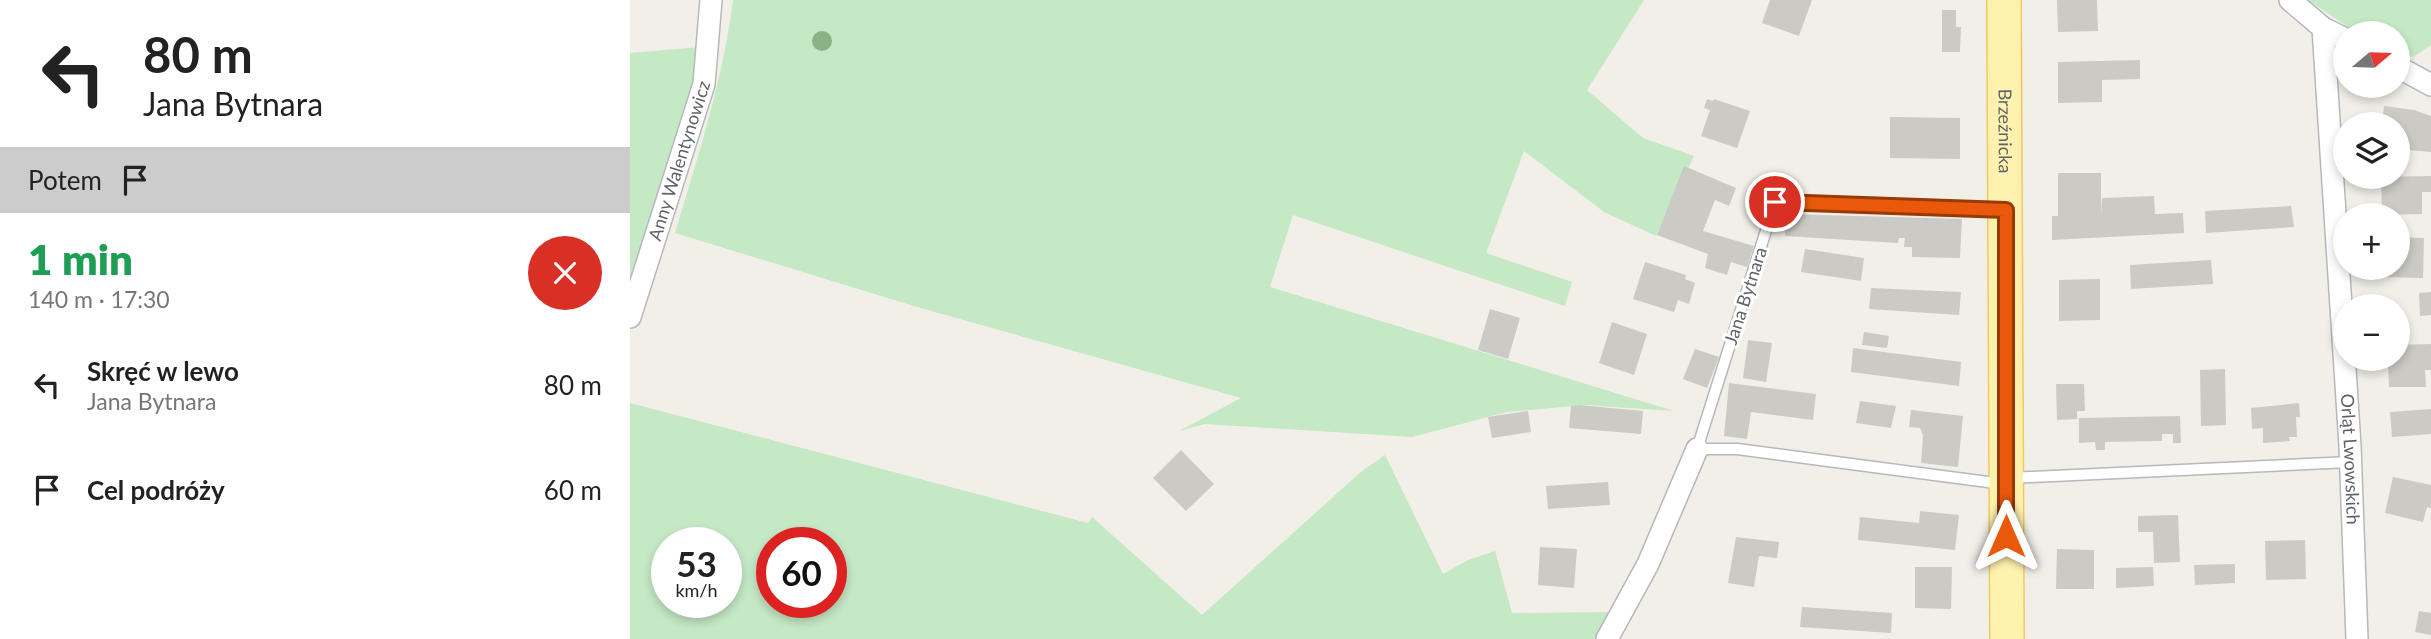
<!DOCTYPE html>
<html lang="pl">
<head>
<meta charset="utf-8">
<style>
  body { margin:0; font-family:Lato,sans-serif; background:#f2f2f2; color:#222; height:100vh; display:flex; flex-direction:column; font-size:26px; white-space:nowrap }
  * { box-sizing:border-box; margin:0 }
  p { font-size:23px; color:#767676 }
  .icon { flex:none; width:38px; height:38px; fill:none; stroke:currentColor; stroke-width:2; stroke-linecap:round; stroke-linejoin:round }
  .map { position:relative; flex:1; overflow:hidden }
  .drawer { display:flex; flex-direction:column; background:#fff; width:630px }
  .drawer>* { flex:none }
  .guide { background:#fff; color:#222; overflow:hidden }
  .needle { width:46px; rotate:71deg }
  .controls { position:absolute; left:1703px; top:21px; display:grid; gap:14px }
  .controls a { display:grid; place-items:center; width:77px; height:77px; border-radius:50%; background:#fff; box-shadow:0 4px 10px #0003; font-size:35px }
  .speed { position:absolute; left:21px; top:527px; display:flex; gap:14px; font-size:35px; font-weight:700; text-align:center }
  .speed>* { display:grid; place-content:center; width:91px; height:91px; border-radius:50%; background:#fff; box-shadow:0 4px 10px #0003; line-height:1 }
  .speed small { font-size:18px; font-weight:400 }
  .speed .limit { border:10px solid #d22; background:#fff; color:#111 }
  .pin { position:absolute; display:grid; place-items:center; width:60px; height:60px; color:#fff; margin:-30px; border:4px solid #fff; border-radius:50%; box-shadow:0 2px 7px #0007 }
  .me { position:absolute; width:77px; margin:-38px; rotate:0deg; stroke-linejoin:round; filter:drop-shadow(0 0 5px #0008) }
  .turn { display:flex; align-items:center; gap:24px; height:147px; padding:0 28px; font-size:32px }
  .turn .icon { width:91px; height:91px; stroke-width:2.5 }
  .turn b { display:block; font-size:49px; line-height:60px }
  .then { display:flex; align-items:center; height:66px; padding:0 28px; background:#0003; gap:14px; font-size:26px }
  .round { display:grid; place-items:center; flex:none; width:74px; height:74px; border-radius:37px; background:#f2f2f2 }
  .headline { display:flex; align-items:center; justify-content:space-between; height:119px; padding:0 28px }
  h1 { font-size:42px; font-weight:800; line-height:52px; color:#1e9e55 }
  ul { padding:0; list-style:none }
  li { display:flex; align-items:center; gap:21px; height:105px; padding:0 28px }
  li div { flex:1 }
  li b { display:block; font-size:26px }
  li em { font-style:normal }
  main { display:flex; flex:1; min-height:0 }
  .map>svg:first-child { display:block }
  .green { fill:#c5e8c5; fill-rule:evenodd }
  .building { fill:#cccac5 }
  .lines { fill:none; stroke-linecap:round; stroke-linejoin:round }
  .lane-casing { stroke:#b5b8bc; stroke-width:13 }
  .street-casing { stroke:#b5b8bc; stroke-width:24 }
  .primary-casing { stroke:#f2c960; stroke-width:36 }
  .lane { stroke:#fff; stroke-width:10 }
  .street { stroke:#fff; stroke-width:21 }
  .primary { stroke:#fff2af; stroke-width:33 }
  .tree { fill:#89b387 }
  .route-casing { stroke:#983908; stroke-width:18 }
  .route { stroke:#ea580c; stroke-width:12 }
  .labels { text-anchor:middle; stroke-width:6; stroke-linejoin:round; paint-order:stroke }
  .street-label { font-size:18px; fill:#5f6368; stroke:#fff }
</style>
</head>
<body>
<main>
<section class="drawer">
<div class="guide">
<div class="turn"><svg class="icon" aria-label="left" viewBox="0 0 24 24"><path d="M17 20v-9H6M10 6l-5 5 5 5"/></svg><div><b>80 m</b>Jana Bytnara</div></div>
<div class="then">Potem<svg class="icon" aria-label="arrive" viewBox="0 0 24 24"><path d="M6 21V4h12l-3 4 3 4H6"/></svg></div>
</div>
<div class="headline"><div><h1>1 min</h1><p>140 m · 17:30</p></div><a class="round" style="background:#d93025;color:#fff"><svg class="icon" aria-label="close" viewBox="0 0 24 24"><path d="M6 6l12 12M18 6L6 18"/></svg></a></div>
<ul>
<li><svg class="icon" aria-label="left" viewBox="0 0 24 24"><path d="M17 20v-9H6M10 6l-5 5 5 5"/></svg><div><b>Skręć w lewo</b><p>Jana Bytnara</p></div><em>80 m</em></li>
<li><svg class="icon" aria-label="arrive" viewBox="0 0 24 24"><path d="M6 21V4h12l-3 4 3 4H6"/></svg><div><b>Cel podróży</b></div><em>60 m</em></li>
</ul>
</section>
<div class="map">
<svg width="1801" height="639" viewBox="0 0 1801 639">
  <rect width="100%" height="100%" fill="#f1efe8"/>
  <!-- green -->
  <path class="green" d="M103,0H1014L957,90L1013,138L1064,156L1026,236L974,212L894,151L856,253L942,282L935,306L663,215L640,287L1044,411L955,405L877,412L782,437L575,424L549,431L611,398L287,307L45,233C68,156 93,80 103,0Z
    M1678,0H1801V45L1783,57L1768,52V33H1727Z
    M71,47L66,82L0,291V53Z
    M0,403L458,523L462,517L572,615L732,471L755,455L813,574L838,560L865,551L882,613L980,612L966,639H0ZM37,542H96V602H37ZM142,542H201V602H142Z"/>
  <!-- building -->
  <path class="building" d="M1140,0H1182L1169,36L1132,23Z
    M1427,0H1467L1468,31L1428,32Z
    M1312,10H1326V27H1331L1330,52H1312Z
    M1510,60V79L1472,80V102L1428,103V62Z
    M1077,99L1083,101L1084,99L1120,111L1107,148L1071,136L1080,110L1074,108Z
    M1754,106L1784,110L1801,116V152L1768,149V124H1752Z
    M1260,117L1330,118V159L1260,158Z
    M1054,166L1106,188L1099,206L1085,200L1073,231L1124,246L1117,267L1101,262L1097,275L1075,268L1078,254L1027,235Z
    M1428,173H1471V216L1472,198L1524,196L1525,214L1553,213L1554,233L1422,240V216H1428Z
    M1801,176V192H1792V214L1752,215L1751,177Z
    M1661,206L1664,227L1576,233L1575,211Z
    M1156,214L1332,219L1330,258L1282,257V247H1274L1275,238H1269L1268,243L1155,236Z
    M1768,237L1794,238L1793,278L1753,277V268H1768Z
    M1175,249L1234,258L1231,281L1171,272Z
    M1581,260L1583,284L1501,289L1500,265Z
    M1015,262L1056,275L1055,279L1065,283L1059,304L1048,300L1044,312L1003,299Z
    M1470,279V320L1429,321V280Z
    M1241,288L1331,292L1329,315L1239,309Z
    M1801,292V315L1790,316L1789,293Z
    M860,309L890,318L878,359L848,350Z
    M982,322L1017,334L1004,375L969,363Z
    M1234,332L1259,336L1257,348L1232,345Z
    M1118,340L1142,343L1136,382L1113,378Z
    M1801,344V370H1795L1796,387H1759L1758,359H1768V345Z
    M1223,348L1331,362L1329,386L1221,372Z
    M1065,349L1089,357L1077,388L1053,379Z
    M1595,369L1596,425L1571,426L1570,370Z
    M1099,383L1186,394L1183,420L1121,412L1117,439L1094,436Z
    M1426,384H1454L1455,411H1447V419L1427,420Z
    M1230,401L1266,406L1261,428L1226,423Z
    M1669,403L1670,417H1666L1667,437H1659L1660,441L1633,443V428L1622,429L1621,408Z
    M949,405L1013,411L1011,434L939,428L941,406Z
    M1801,409V434L1762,437L1760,412Z
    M1281,410L1333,416L1328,467L1291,463L1293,435L1290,428L1279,427Z
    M898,411L901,432L862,438L858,417Z
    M1550,416L1551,443H1543V434H1532V441L1475,442V450H1466L1465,442L1449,443V418Z
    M551,450L584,484L556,511L523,478Z
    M1763,477L1801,485V508L1797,507L1793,522L1755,513Z
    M978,482L980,505L918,509L916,486Z
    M1290,511L1329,515L1325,550L1228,540L1230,517L1289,523Z
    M1548,515L1550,562L1524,563L1523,532H1508V516Z
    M1106,537L1149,542L1147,558L1129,556L1124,587L1098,583Z
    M1675,540L1676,579L1636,580L1635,541Z
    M910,547L947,549L944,588L908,585Z
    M1427,549L1464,550V589H1426Z
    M1605,564V583L1565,585L1564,565Z
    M1285,567H1322L1321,609L1285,608Z
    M1523,567L1524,586L1486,588V568Z
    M1172,607L1262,613L1261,633L1170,627Z
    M1789,611L1801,613V635L1785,632Z"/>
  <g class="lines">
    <!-- lane casing -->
    <g class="lane-casing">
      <path id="lane" d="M1373,210L1145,202L1067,449H1107L1373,484
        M1379,478L1720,462"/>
    </g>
    <!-- street casing -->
    <g class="street-casing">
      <g id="street">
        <path d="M1660,0L1693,28L1715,39"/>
        <path id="s1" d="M1693,28L1720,446L1727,639"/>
        <path d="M1768,67L1801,85"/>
        <path id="s2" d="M0,317L74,84L81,0"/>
        <path d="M977,639L1018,564L1067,449"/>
      </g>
    </g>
    <!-- primary casing -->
    <g class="primary-casing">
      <g id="primary">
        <path id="s3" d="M1374,0L1377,639"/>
      </g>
    </g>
    <!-- lane -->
    <use href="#lane" class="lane"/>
    <!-- street -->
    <use href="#street" class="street"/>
    <!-- primary -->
    <use href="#primary" class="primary"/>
  </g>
  <!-- trees -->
  <circle class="tree" cx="192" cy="41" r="10"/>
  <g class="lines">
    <!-- route casing -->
    <g class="route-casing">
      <path id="route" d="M1145,202L1376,210V536"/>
    </g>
    <!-- route -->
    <use href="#route" class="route"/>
  </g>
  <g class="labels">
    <!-- street labels -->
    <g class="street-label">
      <text dy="6" stroke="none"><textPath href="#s3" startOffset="131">Brzeźnicka</textPath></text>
      <text dy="6" stroke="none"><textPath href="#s2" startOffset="164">Anny Walentynowicz</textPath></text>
      <text transform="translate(1116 296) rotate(-72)" y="6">Jana Bytnara</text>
      <text dy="6" stroke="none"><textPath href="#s1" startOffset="432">Orląt Lwowskich</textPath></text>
    </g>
  </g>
</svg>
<div class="controls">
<a><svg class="needle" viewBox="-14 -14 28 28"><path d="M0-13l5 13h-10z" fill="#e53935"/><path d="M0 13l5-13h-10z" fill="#767676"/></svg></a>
<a><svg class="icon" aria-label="layers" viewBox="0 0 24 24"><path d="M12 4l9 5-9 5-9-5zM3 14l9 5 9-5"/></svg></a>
<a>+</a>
<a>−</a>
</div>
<div class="speed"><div>53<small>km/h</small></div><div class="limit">60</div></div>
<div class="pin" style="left:1145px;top:202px;background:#d93025"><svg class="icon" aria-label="arrive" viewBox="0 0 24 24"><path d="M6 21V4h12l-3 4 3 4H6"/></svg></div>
<svg class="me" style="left:1376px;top:536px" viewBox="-20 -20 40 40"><path d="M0-17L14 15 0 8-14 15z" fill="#ea580c" stroke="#fff" stroke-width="4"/></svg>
</div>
</main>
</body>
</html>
